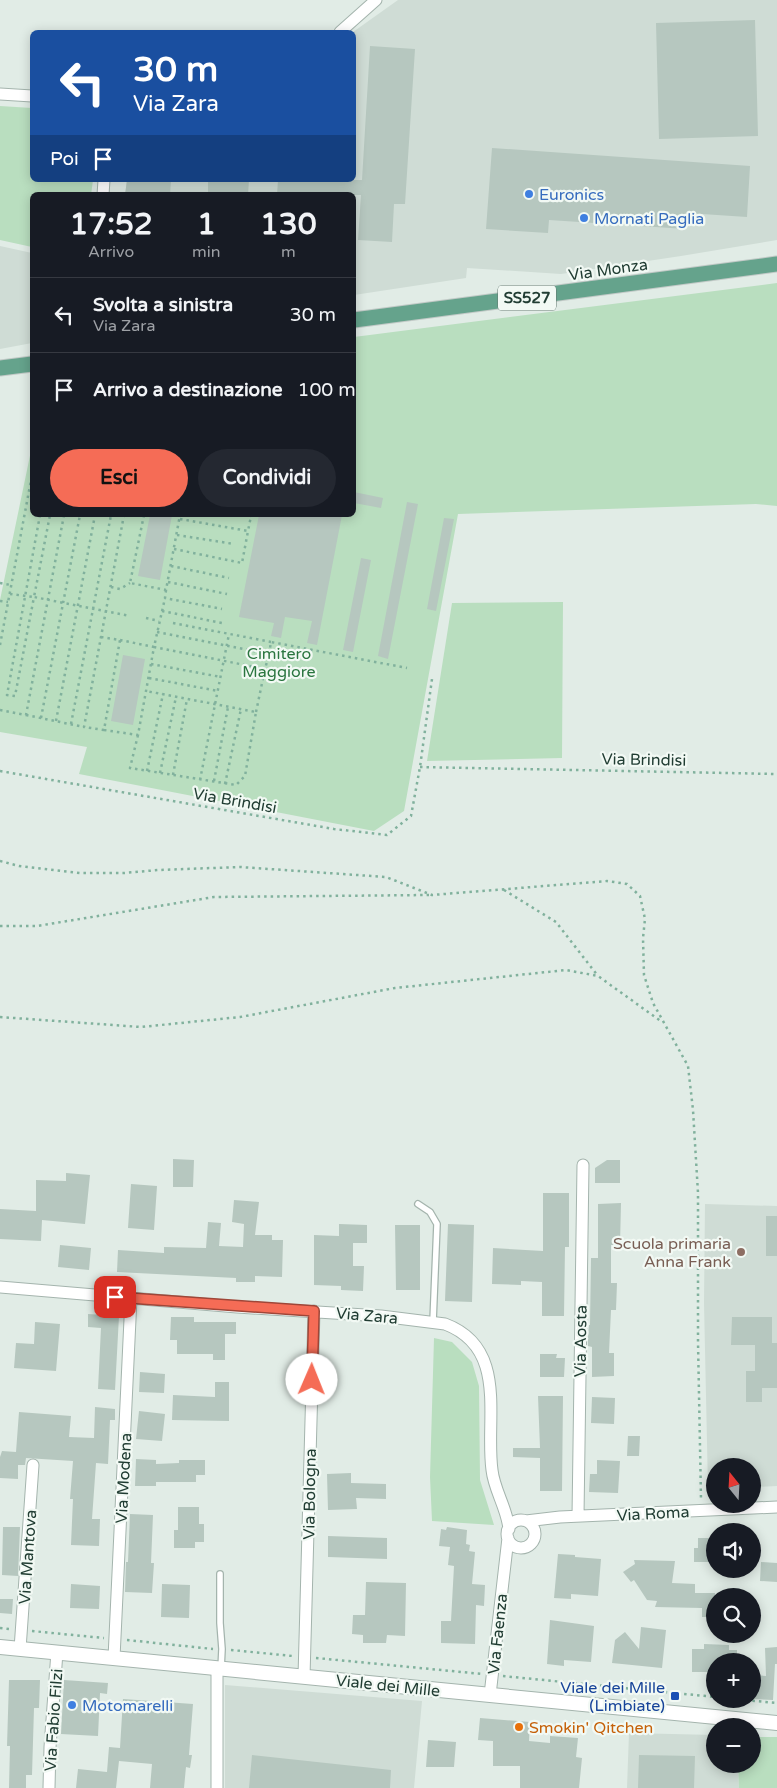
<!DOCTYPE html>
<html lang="it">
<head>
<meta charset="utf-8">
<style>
  body { margin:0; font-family:"Varela Round",sans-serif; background:#242831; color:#f1f3f6; height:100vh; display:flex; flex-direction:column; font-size:19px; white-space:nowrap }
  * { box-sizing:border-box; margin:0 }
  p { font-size:16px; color:#9ea1a6 }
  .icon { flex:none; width:28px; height:28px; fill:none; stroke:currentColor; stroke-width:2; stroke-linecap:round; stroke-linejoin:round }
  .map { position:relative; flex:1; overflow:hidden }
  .side { position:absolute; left:30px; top:192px; width:326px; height:325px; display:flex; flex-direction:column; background:#171b24; border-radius:8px; box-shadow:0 2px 12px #0003 }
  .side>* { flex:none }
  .top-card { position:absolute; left:30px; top:30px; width:326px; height:152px; border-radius:8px; box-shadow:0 2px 12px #0003; background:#1a4fa0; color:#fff; overflow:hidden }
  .needle { width:32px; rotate:342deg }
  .fabs { position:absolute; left:706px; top:1458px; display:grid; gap:10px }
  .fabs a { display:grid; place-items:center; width:55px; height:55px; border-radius:50%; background:#171b24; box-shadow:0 2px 12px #0003; font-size:25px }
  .pin { position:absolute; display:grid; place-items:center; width:42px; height:42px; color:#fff; margin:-21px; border-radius:10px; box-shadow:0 2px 8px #0006 }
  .me { position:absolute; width:55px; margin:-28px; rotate:1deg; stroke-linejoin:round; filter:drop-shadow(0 0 4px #0008) }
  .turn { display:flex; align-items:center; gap:18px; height:105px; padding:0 20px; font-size:22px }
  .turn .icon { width:65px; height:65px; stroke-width:2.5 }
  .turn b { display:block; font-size:35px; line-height:42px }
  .then { display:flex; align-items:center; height:48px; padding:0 20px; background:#0003; gap:10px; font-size:19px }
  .eta { display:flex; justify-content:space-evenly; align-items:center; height:85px; text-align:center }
  .eta b { font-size:30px; font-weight:700; line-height:35px }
  .primary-button { display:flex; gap:10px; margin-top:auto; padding:10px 20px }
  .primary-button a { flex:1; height:58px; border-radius:30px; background:#f56c56; color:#111; font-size:20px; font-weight:700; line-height:58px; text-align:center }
  .primary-button a+a { background:#242831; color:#f1f3f6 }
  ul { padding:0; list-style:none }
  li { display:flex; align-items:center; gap:15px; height:75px; padding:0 20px; border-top:1px solid #363941 }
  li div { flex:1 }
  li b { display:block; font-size:19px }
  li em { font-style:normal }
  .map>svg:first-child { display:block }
  .built { fill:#cfdcd5 }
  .green { fill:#b9debf }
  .building { fill:#b6c7bf }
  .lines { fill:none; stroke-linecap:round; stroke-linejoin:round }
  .service-casing { stroke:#a4b4ad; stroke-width:8 }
  .minor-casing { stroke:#a4b4ad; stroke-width:13 }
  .tertiary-casing { stroke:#a4b4ad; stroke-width:16 }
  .primary-casing { stroke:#c1c9c6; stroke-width:17 }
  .path { stroke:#81b19d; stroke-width:2.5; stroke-dasharray:2.5 4; stroke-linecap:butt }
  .service { stroke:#fff; stroke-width:5.5 }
  .minor { stroke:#fff; stroke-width:11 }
  .tertiary { stroke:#fff; stroke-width:14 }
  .primary { stroke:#65a38c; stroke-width:15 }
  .route-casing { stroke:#9f4638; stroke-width:12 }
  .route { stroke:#f56c56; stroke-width:9 }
  .shop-dot { fill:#3f7fe0; stroke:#f2f9f4; stroke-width:2 }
  .education-dot { fill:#8d6e63; stroke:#f2f9f4; stroke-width:2 }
  .transit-dot { fill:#1a4fb4; stroke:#f2f9f4; stroke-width:2 }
  .food-dot { fill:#e8710a; stroke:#f2f9f4; stroke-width:2 }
  .labels { text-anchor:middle; stroke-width:4.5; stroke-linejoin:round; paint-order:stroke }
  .shield { fill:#f2f9f4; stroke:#60756d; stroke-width:1 }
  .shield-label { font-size:15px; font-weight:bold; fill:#213d33 }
  .shop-label { font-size:16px; fill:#366cbe; stroke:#f2f9f4; text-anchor:start }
  .street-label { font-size:16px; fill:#213d33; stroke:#f2f9f4 }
  .park-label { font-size:16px; fill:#2a753f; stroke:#f2f9f4 }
  .education-label { font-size:16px; fill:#785e54; stroke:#f2f9f4; text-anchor:end }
  .transit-label { font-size:16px; fill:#164399; stroke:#f2f9f4; text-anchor:end }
  .food-label { font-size:16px; fill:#c56008; stroke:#f2f9f4; text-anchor:start }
</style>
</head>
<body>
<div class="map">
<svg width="777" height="1788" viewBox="0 0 777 1788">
  <rect width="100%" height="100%" fill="#e1ece6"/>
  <!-- built -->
  <path class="built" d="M398,0H777V240L681,256L561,274L467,268L466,278L354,295V195H125L127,180H354L353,32Z
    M0,246L32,253V343L0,349Z
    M705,1204L777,1206V1486L753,1487L752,1466H715V1488L708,1489L704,1303Z
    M225,1685L422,1701L414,1788H225Z
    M629,1733L715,1735V1764H738L739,1788H627Z"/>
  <!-- green -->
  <path class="green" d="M0,106L32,108V180H93L91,195H32V247L0,240Z
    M777,283V506L756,504L458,514L404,811L374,831L79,774L87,747L0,732V600L32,446V515H354V337Z
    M563,602L562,758L427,761L452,603Z
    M434,1338L452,1342L472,1362L479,1386L480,1480L494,1525L432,1521L430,1477Z
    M753,1737H777V1788H739L738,1764H752Z"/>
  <!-- building -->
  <path class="building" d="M755,20L758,136L659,139L656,23Z
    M370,46L415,49L405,204H394L392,242L358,240L361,195H277L278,180H362Z
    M492,148L750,166L747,217L687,213L686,229L549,220L548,233L486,229Z
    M127,180H171L170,195H125Z
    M208,180H249L248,195H208Z
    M354,492L383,498L381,508L354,503Z
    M407,502L418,504L388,659L378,656Z
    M150,515H172L160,580L138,576Z
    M259,515H342L317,645L307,643L312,621L285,617L281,638L271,636L274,623L239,617Z
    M444,518L454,519L436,611L427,609Z
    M361,558L371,560L353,652L343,650Z
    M123,655L145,659L133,725L111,721Z
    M173,1159L194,1160L193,1187H173Z
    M607,1160H620V1183H595V1168Z
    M66,1173L90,1175L85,1224L42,1220L41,1241L0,1239V1209L36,1211V1180L66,1181Z
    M131,1184L157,1186L154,1230L128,1228Z
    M543,1193H569V1247H565L564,1316H542V1282L521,1281V1285L492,1284L493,1248L543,1251Z
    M234,1200L259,1202L255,1235H272V1240H283L282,1277L255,1276V1282H236V1278L117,1272L118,1250L164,1253V1247L206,1248L208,1222L221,1223L219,1246L243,1247L244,1224L232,1222Z
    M621,1203L620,1245H611V1283H617L616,1310H611L609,1353H614V1376L592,1377V1347L588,1346V1338L589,1325H590L591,1258H598V1204Z
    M766,1216H777V1256H766Z
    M339,1224L367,1225V1243H353V1266H364L363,1291L341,1290V1286L314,1285V1235L339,1236Z
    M448,1224L474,1225L472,1302L445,1301Z
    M395,1225H420V1290H396Z
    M60,1245L91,1248L89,1270L58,1267Z
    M88,1314L119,1316L115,1390L98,1389L101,1328L88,1327Z
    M171,1317H194V1322H236V1334H225V1360H213V1354H177V1340H170Z
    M732,1317H772V1343H777V1388H762V1402H746V1371H755V1345H731Z
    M35,1322L60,1324L56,1371L14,1368L16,1343L34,1344Z
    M540,1354H557L556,1358H565L564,1377H540Z
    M140,1372L165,1374L164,1393L139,1392Z
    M215,1382H229V1421L172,1420L173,1395L215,1397Z
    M538,1396H563L562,1491H540V1458L513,1457V1448H540Z
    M592,1397L615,1398L614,1424L591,1423Z
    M95,1407L115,1409V1420H110L108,1464L96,1463L92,1519H100L99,1546L71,1545L73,1499H70L73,1461L26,1458L25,1465H18V1479L0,1478V1457L2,1451L16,1452L19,1412L71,1416L69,1437L94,1438Z
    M139,1411L165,1414L162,1441L136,1439Z
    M628,1436H640L639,1456H627Z
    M136,1459L156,1460V1464L179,1463V1460H205V1475H196V1482H156V1486H135Z
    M597,1460L620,1461L618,1493L589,1492L590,1474H597Z
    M351,1473V1483L386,1484V1499L356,1498L357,1509L328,1510L327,1474Z
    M178,1507H199V1524H204V1542H195V1548H174V1530H178Z
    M130,1514L153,1515L151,1563H154L152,1593L125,1592L126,1562H128Z
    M3,1527H20L18,1576L2,1575Z
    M447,1527L467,1530L466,1544L470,1545L469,1551L475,1552L472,1584L485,1585L484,1606L476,1605L475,1644L441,1643V1621H451L454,1566L448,1565L450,1547L439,1546L441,1529L446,1530Z
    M328,1536L387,1538V1559L328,1557Z
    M698,1538H715V1562H694V1548H698Z
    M558,1554L575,1555V1557L601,1559L598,1596L571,1594V1599L554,1598Z
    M634,1560L675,1561L672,1583L695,1584V1593H715V1617H702V1608L655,1607L657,1601L647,1600L634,1580L631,1582L623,1572L635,1564Z
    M761,1562L777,1563V1582L760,1581Z
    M366,1582L406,1583L405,1636L387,1635L386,1643H363V1635L352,1634L353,1615H365Z
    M71,1584L100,1586L99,1609L70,1608Z
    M162,1584L190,1585L189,1618L161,1617Z
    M0,1599H13L12,1614L0,1613Z
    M550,1620L594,1626L591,1662L564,1660V1666L547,1664Z
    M641,1627L666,1630L662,1668L612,1663L615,1640L625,1632L639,1649Z
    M704,1644L729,1645V1650H737V1661H715V1672H692V1649H704Z
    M777,1647V1664H775L773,1700L752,1699V1675L766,1676L765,1648Z
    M9,1680H40L39,1708H34L32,1775H26V1788H9L10,1746H7Z
    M64,1680L108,1683L107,1694L100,1693L98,1736L61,1734Z
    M123,1699L193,1704L189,1755H192L190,1768L186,1767L184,1788H150L152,1764L119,1761L116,1788H76L78,1769L107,1772L109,1747L120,1748Z
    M480,1718L530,1722L529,1741L550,1743V1736L578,1738L576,1757L582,1758L579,1788H520V1766H493V1741L478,1740Z
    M428,1740L456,1742L454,1767H426Z
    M252,1755L391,1770L390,1788H249Z
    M639,1755L695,1756L694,1788H638Z"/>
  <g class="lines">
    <!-- service casing -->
    <g class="service-casing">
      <path id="service" d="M418,1204L430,1212L437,1224L433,1322
        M220,1574V1623L222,1649L221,1669"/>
    </g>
    <!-- minor casing -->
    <g class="minor-casing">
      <path id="minor" d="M340,32L376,0
        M0,94L32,96
        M103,195L104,180
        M0,1287L237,1307L381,1316L445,1324C509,1348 485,1419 492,1470C494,1490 507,1508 509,1529
        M578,1516L583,1165
        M507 1534a14 14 0 1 1 28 0a14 14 0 1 1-28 0Z
        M526,1521L560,1517L777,1507
        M20,1649L33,1465
        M114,1658L131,1298
        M217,1669V1788
        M304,1677L314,1311
        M490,1695L508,1538
        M49,1788L50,1747L57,1652"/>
    </g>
    <!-- tertiary casing -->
    <g class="tertiary-casing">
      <path id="tertiary" d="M0,1647L777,1723"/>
    </g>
    <!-- primary casing -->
    <g class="primary-casing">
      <path id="primary" d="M354,320L777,264
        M0,368L32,364"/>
    </g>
    <!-- path -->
    <path class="path" d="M40,515L7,695L15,696L34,597L130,616
      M144,515L130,583L166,590L180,515
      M180,519L248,531L251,516L247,515
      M177,535L234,544
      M174,549L242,563L248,531
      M171,566L229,578
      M168,582L227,594
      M0,583L11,585
      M111,587L120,589L130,583
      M166,590L165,598L222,609
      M10,594L34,597L50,515
      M0,601L8,602
      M162,611L222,623
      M146,618L159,621
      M173,623L271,642
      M157,632L269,654L265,669L154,647L165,598
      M101,637L120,640L104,730L84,727L124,515
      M0,645L32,475
      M269,654L271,642L407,668
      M151,664L221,677
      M149,678L218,691
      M0,710L26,715L64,515
      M256,712L265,669
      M26,715L84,727
      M41,718L80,515
      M56,721L95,515
      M71,724L111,515
      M104,730L138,735L154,647L120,640
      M138,735L130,768L236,785L245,776L256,712L146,691
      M420,767L777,774
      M0,771L334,829L387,835L411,816L420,767L432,679
      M147,771L163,694
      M160,773L176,697
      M173,775L187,699
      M200,780L229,634
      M214,781L228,707
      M225,784L241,709
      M0,861L19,866L80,873H124L158,870L240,867L386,877L432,895L607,881L627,884L640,896L645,919L643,938L644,975L653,1003L688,1066L693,1110L698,1193V1342L701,1499
      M504,890L556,922L598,976
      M0,926H37L214,897L429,895
      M0,1017L141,1027L240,1017L395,988L566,970L598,976L662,1022
      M0,1628L9,1629
      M32,1631L104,1638
      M127,1640L213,1649
      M231,1650L293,1656
      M316,1658L482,1674
      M503,1676L715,1697
      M733,1699L777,1703"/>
    <!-- service -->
    <use href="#service" class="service"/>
    <!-- minor -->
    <use href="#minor" class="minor"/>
    <!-- tertiary -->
    <use href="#tertiary" class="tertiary"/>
    <!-- primary -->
    <use href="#primary" class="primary"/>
  </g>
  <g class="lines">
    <!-- route casing -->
    <g class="route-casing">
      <path id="route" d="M115,1297L314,1311L312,1380"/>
    </g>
    <!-- route -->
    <use href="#route" class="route"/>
  </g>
  <!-- markers -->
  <g class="shop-dot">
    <circle cx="529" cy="194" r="5"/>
    <circle cx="584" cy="218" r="5"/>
    <circle cx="72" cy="1705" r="5"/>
  </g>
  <circle class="education-dot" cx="741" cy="1252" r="5"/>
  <rect class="transit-dot" x="670" y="1691" width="10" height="10" rx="2.5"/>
  <circle class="food-dot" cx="519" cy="1727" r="5"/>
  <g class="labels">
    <!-- shield labels -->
    <rect class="shield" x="498" y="285.5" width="58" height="25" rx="4"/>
    <g class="shield-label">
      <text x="527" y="303">SS527</text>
    </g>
    <!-- shop labels -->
    <g class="shop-label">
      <text x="539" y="200">Euronics</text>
      <text x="594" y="224">Mornati Paglia</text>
      <text x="82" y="1711">Motomarelli</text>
    </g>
    <!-- street labels -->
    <g class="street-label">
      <text transform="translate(608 269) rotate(-8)" y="6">Via Monza</text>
      <text transform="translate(644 759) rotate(1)" y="6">Via Brindisi</text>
      <text transform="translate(235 800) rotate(10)" y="6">Via Brindisi</text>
      <text transform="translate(367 1315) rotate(5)" y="6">Via Zara</text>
      <text transform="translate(580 1341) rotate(-89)" y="6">Via Aosta</text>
      <text transform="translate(123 1478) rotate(-87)" y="6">Via Modena</text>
      <text transform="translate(309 1494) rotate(-89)" y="6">Via Bologna</text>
      <text transform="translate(653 1513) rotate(-3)" y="6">Via Roma</text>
      <text transform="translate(27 1557) rotate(-86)" y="6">Via Mantova</text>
      <text transform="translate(497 1634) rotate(-84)" y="6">Via Faenza</text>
      <text transform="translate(388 1685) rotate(6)" y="6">Viale dei Mille</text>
      <text transform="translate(53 1720) rotate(-86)" y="6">Via Fabio Filzi</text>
    </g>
    <!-- park labels -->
    <g class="park-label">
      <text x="279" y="659">Cimitero<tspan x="279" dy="18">Maggiore</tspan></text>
    </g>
    <!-- education labels -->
    <g class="education-label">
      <text x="731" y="1249">Scuola primaria<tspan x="731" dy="18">Anna Frank</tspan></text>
    </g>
    <!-- transit labels -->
    <g class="transit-label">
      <text x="665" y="1693">Viale dei Mille<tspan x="665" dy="18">(Limbiate)</tspan></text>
    </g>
    <!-- food labels -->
    <g class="food-label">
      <text x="529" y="1733">Smokin' Qitchen</text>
    </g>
  </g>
</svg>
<div class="fabs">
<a><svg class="needle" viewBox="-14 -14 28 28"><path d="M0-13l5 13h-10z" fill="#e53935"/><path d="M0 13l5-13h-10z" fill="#9ea1a6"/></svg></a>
<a><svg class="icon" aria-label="sound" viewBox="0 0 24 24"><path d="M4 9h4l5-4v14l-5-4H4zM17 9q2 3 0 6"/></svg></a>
<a><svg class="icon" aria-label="search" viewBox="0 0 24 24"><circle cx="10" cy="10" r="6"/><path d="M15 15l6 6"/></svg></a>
<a>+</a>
<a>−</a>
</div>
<div class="pin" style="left:115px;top:1297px;background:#d93025"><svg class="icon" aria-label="arrive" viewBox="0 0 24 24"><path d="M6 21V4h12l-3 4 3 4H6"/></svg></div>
<svg class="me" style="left:312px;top:1380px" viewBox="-20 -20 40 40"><circle r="19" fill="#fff"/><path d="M0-13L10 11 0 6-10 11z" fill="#f56c56"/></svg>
<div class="top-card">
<div class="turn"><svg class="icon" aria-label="left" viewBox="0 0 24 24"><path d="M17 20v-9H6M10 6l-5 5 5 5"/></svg><div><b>30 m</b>Via Zara</div></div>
<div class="then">Poi<svg class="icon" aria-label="arrive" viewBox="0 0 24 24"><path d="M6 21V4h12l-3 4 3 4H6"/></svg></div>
</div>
<section class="side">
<div class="eta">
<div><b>17:52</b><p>Arrivo</p></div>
<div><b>1</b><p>min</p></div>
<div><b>130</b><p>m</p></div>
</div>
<ul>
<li><svg class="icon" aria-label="left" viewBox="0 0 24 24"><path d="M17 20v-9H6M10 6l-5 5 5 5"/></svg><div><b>Svolta a sinistra</b><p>Via Zara</p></div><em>30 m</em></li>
<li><svg class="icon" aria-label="arrive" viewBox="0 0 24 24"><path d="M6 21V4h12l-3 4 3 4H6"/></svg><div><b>Arrivo a destinazione</b></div><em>100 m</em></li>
</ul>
<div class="primary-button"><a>Esci</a><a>Condividi</a></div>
</section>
</div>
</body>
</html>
